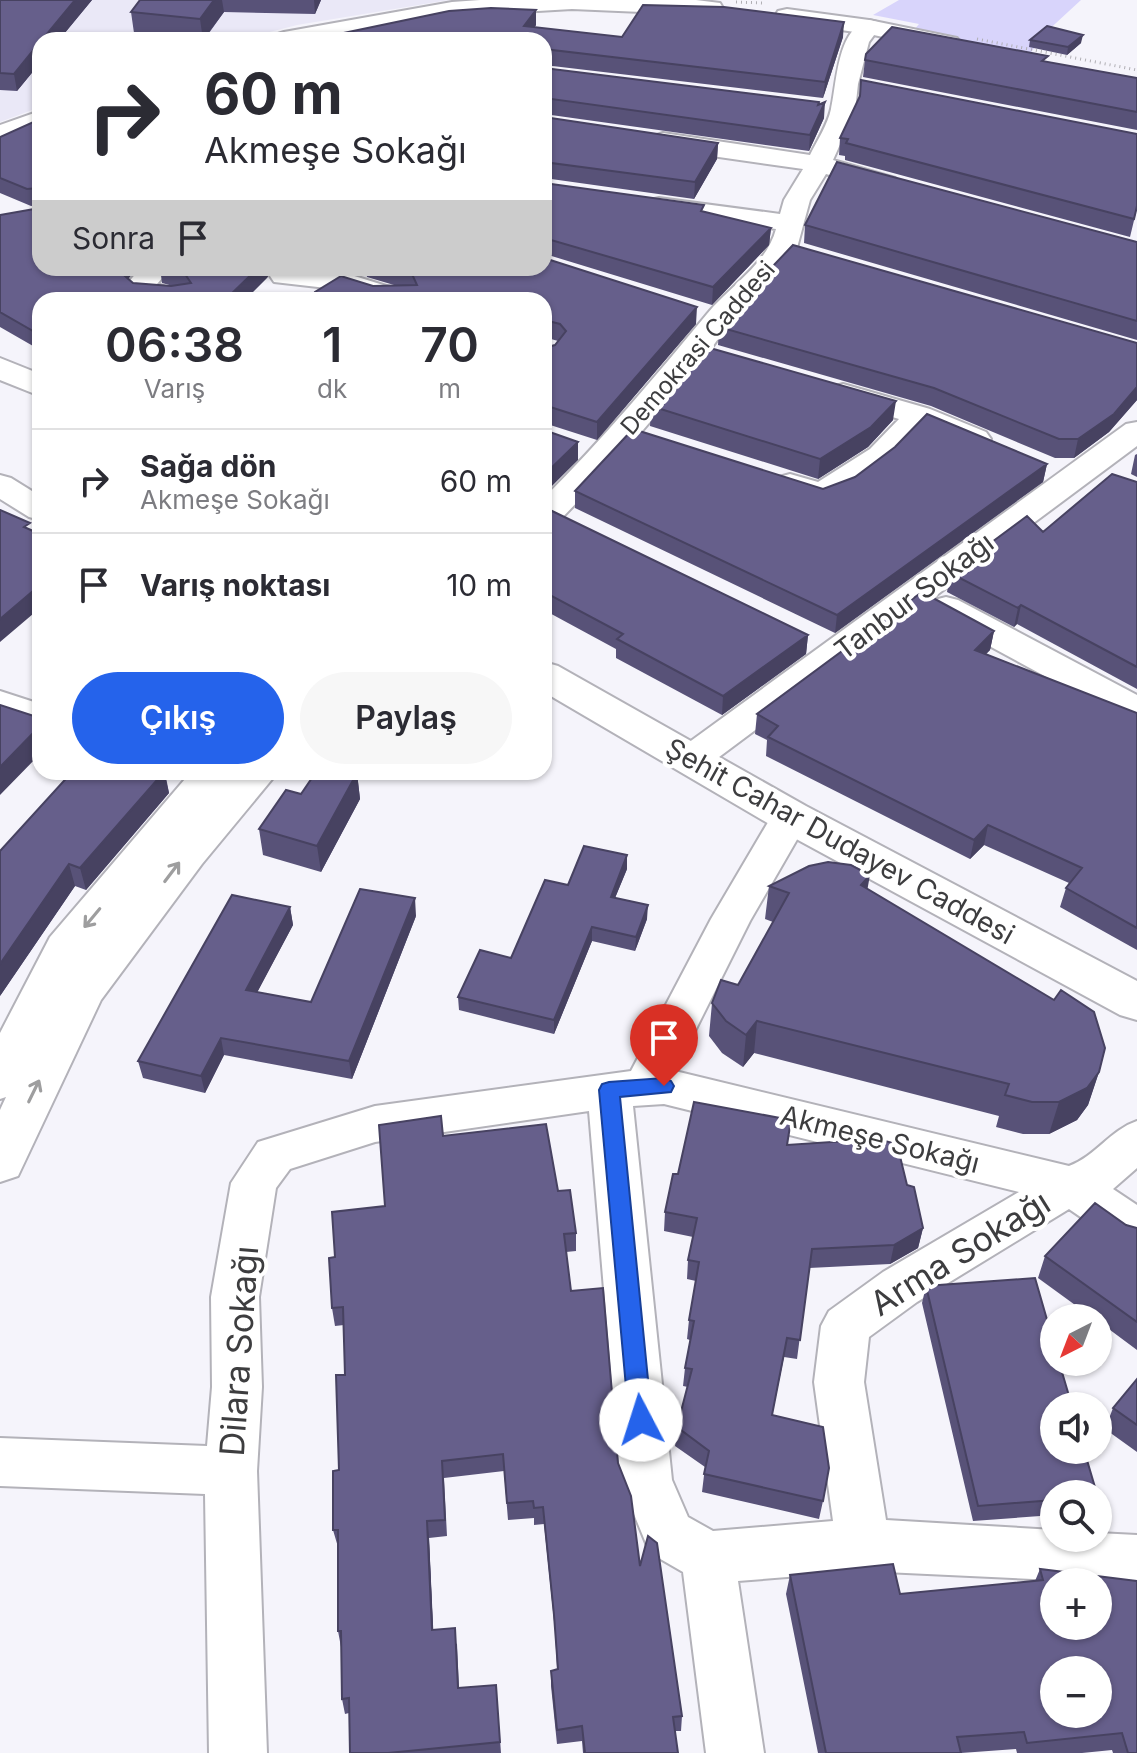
<!DOCTYPE html>
<html lang="tr">
<head>
<meta charset="utf-8">
<style>
  body { margin:0; font-family:Inter,sans-serif; background:#f7f7f7; color:#2b2b33; height:100vh; display:flex; flex-direction:column; font-size:30px; white-space:nowrap }
  * { box-sizing:border-box; margin:0 }
  p { font-size:26px; color:#7c7c81 }
  .icon { flex:none; width:44px; height:44px; fill:none; stroke:currentColor; stroke-width:2; stroke-linecap:round; stroke-linejoin:round }
  .map { position:relative; flex:1; overflow:hidden }
  .side { position:absolute; left:32px; top:292px; width:520px; height:488px; display:flex; flex-direction:column; background:#fff; border-radius:24px; box-shadow:0 2px 6px #0004 }
  .side>* { flex:none }
  .top-card { position:absolute; left:32px; top:32px; width:520px; height:244px; border-radius:24px; box-shadow:0 2px 6px #0004; background:#fff; color:#2b2b33; overflow:hidden }
  .needle { width:52px; rotate:222deg }
  .buttons { position:absolute; left:1040px; top:1304px; display:grid; gap:16px }
  .buttons a { display:grid; place-items:center; width:72px; height:72px; border-radius:50%; background:#fff; box-shadow:0 2px 6px #0004; font-size:40px }
  .pin { position:absolute; display:grid; place-items:center; width:68px; height:68px; color:#fff; margin:-82px -34px; border-radius:50% 50% 50% 0; rotate:-45deg; box-shadow:0 0 8px #0007 }
  .pin .icon { rotate:45deg }
  .me { position:absolute; width:88px; margin:-44px; rotate:355deg; stroke-linejoin:round; filter:drop-shadow(0 0 6px #0008) }
  .turn { display:flex; align-items:center; gap:28px; height:168px; padding:0 40px; font-size:36px }
  .turn .icon { width:104px; height:104px; stroke-width:2.5 }
  .turn b { display:block; font-size:56px; line-height:68px }
  .then { display:flex; align-items:center; height:76px; padding:0 40px; background:#0003; gap:16px; font-size:30px }
  .eta { display:flex; justify-content:space-evenly; align-items:center; height:136px; text-align:center }
  .eta b { font-size:48px; font-weight:600; line-height:56px }
  .action { display:flex; gap:16px; margin-top:auto; padding:16px 40px }
  .action a { flex:1; height:92px; border-radius:48px; background:#2563eb; color:#fff; font-size:32px; font-weight:600; line-height:92px; text-align:center }
  .action a+a { background:#f7f7f7; color:#2b2b33 }
  ul { padding:0; list-style:none }
  li { display:flex; align-items:center; gap:24px; height:104px; padding:0 40px; border-top:2px solid #e1e1e2 }
  li div { flex:1 }
  li b { display:block; font-size:30px }
  li em { font-style:normal }
  .map>svg:first-child { display:block }
  .built { fill:#eae8f7 }
  .green { fill:#d8d4fb }
  .lines { fill:none; stroke-linecap:round; stroke-linejoin:round }
  .street-casing { stroke:#b3b2b9; stroke-width:4 }
  .secondary-casing { stroke:#b3b2b9; stroke-width:4 }
  .primary-casing { stroke:#b3b2b9; stroke-width:4 }
  .path { stroke:#b0afb4; stroke-width:3; stroke-dasharray:1 4; stroke-linecap:butt }
  .street { fill:#fff; fill-rule:evenodd }
  .secondary { fill:#fff; fill-rule:evenodd }
  .primary { fill:#fff; fill-rule:evenodd }
  .wall { fill:#585278 }
  .shaded-wall { fill:#474261 }
  .building { fill:#665f8b; stroke:#474261; stroke-width:2; fill-rule:evenodd }
  .oneway { stroke:#9e9e9f }
  .route { fill:#2563eb; stroke:#184099; stroke-width:2 }
  .labels { text-anchor:middle; stroke-width:8; stroke-linejoin:round; paint-order:stroke }
  .far-street-label { font-size:24px; fill:#3d3d3f; stroke:#fff }
  .street-label { font-size:28px; fill:#3d3d3f; stroke:#fff }
  .near-street-label { font-size:34px; fill:#3d3d3f; stroke:#fff }
</style>
</head>
<body>
<div class="map">
<svg width="1137" height="1753" viewBox="0 0 1137 1753">
  <rect width="100%" height="100%" fill="#f5f4fb"/>
  <!-- built -->
  <path class="built" d="M0,0H449L297,25L239,40H40V107L0,122Z"/>
  <!-- green -->
  <path class="green" d="M899,0H1081L1043,35L1030,54L914,30L919,24L873,15Z"/>
  <g class="lines">
    <!-- street casing -->
    <g class="street-casing">
      <path id="street" d="M869,20L877,22L880,27L869,42L858,84L855,111L833,160L895,178L899,183L895,188L886,191L826,174L810,200L795,255L728,325L705,357L615,463L556,524L544,527V498C602,440 655,377 707,314C730,286 767,264 776,229L659,214L650,212L646,206L650,200L659,198L780,214L784,200L803,169L663,149L654,146L650,141L654,136L663,133L810,155C817,141 828,124 831,109C837,83 837,28 869,20Z
        M141,268H171L157,284L187,294L191,300C171,300 137,306 124,287Z
        M283,268L348,274L412,294L416,300H374L344,290L274,282L270,276L274,270Z
        M843,384L930,409L986,432L991,439L986,446L975,448L964,446L924,428L892,463L833,501L822,504L811,501L779,491L774,484L779,477L790,474L818,482L870,449L899,419L832,399L828,393L832,387Z
        M1137,422V446L703,769L690,773L677,769L671,760L677,751L1126,424Z
        M0,475L11,478L40,496V520L29,517L0,499Z
        M946,597L958,600L1137,695V722L1124,719L934,616L929,608L934,600Z
        M0,691L40,704V729L0,716Z
        M791,803L805,807L810,817L750,921L675,1071L1069,1166C1096,1156 1110,1130 1137,1121V1168L1113,1189L1137,1205V1250L1120,1244L1069,1209L917,1302L869,1337L864,1382L886,1520L1054,1530V1538H1098V1533L1137,1535V1587L1098,1585V1582L863,1571L738,1581L764,1753H706L683,1572L650,1553L620,1480L589,1111L375,1142L290,1169L276,1188L259,1297L262,1387L257,1471L267,1753H209L205,1494L0,1486V1438L207,1446L212,1387L211,1297L231,1183L258,1142L375,1106L631,1071L711,919L777,807ZM664,1104L1019,1192L883,1272L829,1311L821,1326L814,1382L833,1521L713,1531L688,1517L672,1480L633,1106Z"/>
    </g>
    <!-- secondary casing -->
    <g class="secondary-casing">
      <path id="secondary" d="M480,0H696L720,3L723,8L720,13L711,15L572,9L452,16L325,40H271L275,35L284,32L452,2Z
        M787,9L869,20L957,38L961,43L957,48L948,51L869,34L778,21L775,16L778,11Z
        M40,111V129L0,143V125Z
        M191,772H278L202,864L101,1000L18,1176L0,1182V1110L6,1097L0,1099V1033L50,937Z"/>
    </g>
    <!-- primary casing -->
    <g class="primary-casing">
      <path id="primary" d="M0,358L40,374V396L0,380Z
        M544,662L558,666L806,806L1137,981V1020L1120,1015L776,828L544,692Z"/>
    </g>
    <!-- path -->
    <path class="path" d="M736,2L762,3
      M977,39L1137,70"/>
    <!-- street -->
    <use href="#street" class="street"/>
    <!-- secondary -->
    <use href="#secondary" class="secondary"/>
    <!-- primary -->
    <use href="#primary" class="primary"/>
  </g>
  <!-- wall -->
  <path class="wall" d="M0,0H92L59,40H40V63L17,91L0,90Z
    M140,0H321L315,14L224,12L204,40L134,33L131,12Z
    M536,25L534,28L622,37H843L823,98L544,65V40H310Z
    M1030,40L1081,43L1067,55L1029,47Z
    M865,60L1047,62L1137,78V130L863,77Z
    M544,68L818,105L824,118L809,151L544,114Z
    M544,117L718,143L717,159L694,199L544,178Z
    M40,119V205L31,206L0,193V137Z
    M1137,134V208L1130,237L845,160V156L839,155L840,138Z
    M544,183L704,212L771,228L769,245L712,305L545,254Z
    M0,215L129,279L133,283L173,286L162,283L160,268H272L267,278L40,300V350L0,327Z
    M805,225L1137,242V340L804,243Z
    M333,268H359L352,272L334,270Z
    M366,268H451L469,275L696,324L597,440L544,423V348L555,345L558,341L544,337V300L373,286L394,285L367,277Z
    M719,327L1137,343V400L1109,432L1074,458H1055L931,406L718,345Z
    M651,406L893,420L868,447L818,479L650,426Z
    M895,447L1047,464L1043,482L835,633L575,508V491L823,489L855,477Z
    M1137,454V477L1131,474L1135,455Z
    M1137,482V689L1017,624L1014,627L947,592L950,573L1043,532Z
    M544,511L808,635L806,654L722,715L616,658V649L544,610Z
    M994,631L990,650L986,654L1137,713V950L1060,907L1066,888L1069,883L984,845L970,859L766,756L767,740L755,734L757,714Z
    M72,772H165L169,793L86,890L75,886L0,996Z
    M357,773L360,799L321,872L263,855L259,829L301,794Z
    M627,869L615,898L647,919L635,951L592,941L554,1034L459,1010L458,997L511,958L568,885Z
    M769,886L867,889L1099,1072L1088,1105L1077,1120L1049,1134H1023L996,1127L999,1116L754,1053L743,1067L722,1053L709,1036L712,1003L738,985L773,922L765,919Z
    M290,907L293,925L257,992L311,1002L416,916L352,1079L224,1055L205,1093L143,1078L138,1061Z
    M443,1136L558,1191L576,1233V1251L566,1252L571,1291L618,1463L640,1566L682,1716L681,1731H675L678,1753H583L582,1741L557,1744L551,1686V1671L557,1669L555,1631L544,1524L534,1525V1518L508,1520L504,1471L444,1478L447,1536L429,1538L433,1630L457,1644L459,1688L496,1685L501,1753H350L349,1713L345,1714L342,1699L341,1647L338,1631V1547L333,1530L339,1470L345,1375L344,1325L335,1326L332,1308L335,1257L385,1206Z
    M788,1145L907,1185L923,1228L918,1248L890,1264L809,1268L797,1359L784,1357L772,1416L823,1501L819,1519L702,1492L705,1467L675,1446L677,1427L688,1387L683,1386L685,1368L690,1340L687,1339L689,1320L696,1281L687,1279L688,1260L693,1237L664,1231L665,1212L678,1174Z
    M1137,1228V1350L1098,1321V1318H1093L1038,1278L1045,1256Z
    M926,1286L1054,1494V1515L973,1521L922,1303Z
    M1137,1379V1452L1105,1429L1113,1408Z
    M1040,1569L1137,1753H1113L1112,1750L1082,1753H1017L1016,1749L961,1753H818L786,1594L790,1575L900,1594L1035,1581Z"/>
  <!-- shaded-wall -->
  <path class="shaded-wall" d="M75,0H92L59,40H42Z
    M214,0H222L224,12L203,40L200,19Z
    M314,0H321L315,14Z
    M536,10V25L525,40L524,26Z
    M844,22L843,37L823,98L825,82Z
    M1083,35L1081,43L1067,55L1068,47Z
    M40,42V63L17,91L14,74Z
    M825,102L824,118L809,151L810,135Z
    M718,143L717,159L694,199L695,182Z
    M771,228L769,245L712,305L713,287Z
    M120,268H138L121,287L118,270Z
    M258,268H272L267,278L245,300H225Z
    M697,307L696,324L597,440V422Z
    M1137,387V400L1109,432L1074,458L1078,439Z
    M896,401L893,420L868,447L818,479L820,459Z
    M578,442V460L544,494V475Z
    M1047,464L1043,482L835,633L837,615Z
    M40,585V608L0,642V619Z
    M1021,605L1017,624L1014,627L1018,608Z
    M994,631L990,650L971,669L975,650Z
    M808,635L806,654L722,715L723,696Z
    M40,726V754L0,795V767Z
    M164,772L169,793L86,890L80,868Z
    M357,773L360,799L321,872L317,846Z
    M988,825L984,845L970,859L974,840Z
    M627,855V869L610,910L611,897Z
    M69,864L75,886L0,996V964Z
    M870,875L864,908L861,885Z
    M415,898L416,916L352,1079L349,1061Z
    M648,905L647,919L635,951L636,937Z
    M290,907L293,925L249,1008L246,990Z
    M592,927V941L554,1034V1020Z
    M757,1021L754,1053L743,1067L746,1035Z
    M221,1038L224,1055L205,1093L201,1076Z
    M1099,1072L1088,1105L1077,1120L1049,1134L1059,1102Z
    M923,1228L918,1248L890,1264L894,1245Z
    M427,1521L429,1538L434,1646L432,1630Z"/>
  <!-- building -->
  <path class="building" d="M0,0H75L42,40H40V42L14,74L0,73Z
    M140,0H214L200,19L131,12Z
    M643,5L724,7L844,22L825,82L544,49V40H310L449,11L491,8L536,10L524,26L622,37Z
    M1047,26L1083,35L1068,47L1030,40Z
    M892,27L1048,56L1042,61L1137,78V112L865,60L866,54Z
    M544,68L819,102L818,105L825,102L810,135L544,98Z
    M861,80L1137,134V206L1134,219L846,143L848,139L840,138L860,96Z
    M544,117L718,143L695,182L544,162Z
    M40,119V194L38,188L27,189L0,178V137Z
    M837,162L1137,242V321L805,225Z
    M544,183L704,205L701,211L771,228L713,287L544,238Z
    M40,208V268H120L118,270L133,283L171,286L191,283L185,274L167,268H258L225,300H40V335L0,312V215Z
    M793,245L1137,343V387L1114,414L1078,439H1059L934,388L719,327L732,309Z
    M544,258L697,307L597,422L544,405V348L555,345L566,331L560,324L544,320V300H317L315,292L341,276L373,286L417,285L412,274L393,268H451L469,275L481,268H544Z
    M703,346L896,401L871,427L820,459L651,406Z
    M927,414L1047,464L837,615L575,491L633,429L823,489L855,477L895,447Z
    M544,430L578,442L544,475Z
    M1112,474L1137,482V667L1021,605L1018,608L950,573L1027,516L1043,532Z
    M0,510L30,523L24,527L40,534V585L0,619Z
    M550,510L808,635L723,696L617,639L623,634L544,592V511Z
    M922,592L994,631L975,650L1137,713V928L1066,888L1082,868L988,825L974,840L768,737L778,726L757,714Z
    M0,705L40,718V726L0,767Z
    M72,772H164L80,868L69,864L0,964V851Z
    M316,772L357,773L317,846L259,829L286,790L301,794Z
    M584,846L627,855L611,897L648,905L636,937L592,927L554,1020L458,997L480,950L511,958L545,880L568,885Z
    M828,862L851,865L870,875L861,885L1054,1000L1061,990L1094,1012L1105,1048L1099,1072L1087,1088L1059,1102H1032L1005,1095L1009,1084L757,1021L746,1035L726,1021L712,1003L721,980L738,985L789,893L769,886L809,866Z
    M360,889L415,898L349,1061L221,1038L201,1076L138,1061L232,895L290,907L246,990L311,1002Z
    M694,1102L791,1120L787,1145L877,1139L897,1144L907,1185L914,1187L923,1228L894,1245L812,1249L800,1340L787,1338L772,1415L823,1427L829,1468L823,1501L704,1474L709,1451L677,1427L692,1369L685,1368L694,1321L689,1320L699,1262L688,1260L697,1218L665,1212L673,1174H678Z
    M441,1116L443,1136L546,1124L558,1191L570,1190L576,1233L564,1234L571,1291L603,1288L618,1463L631,1496L640,1566L648,1536L657,1543L682,1716L673,1717L678,1753H585L582,1726L557,1730L551,1671L558,1669L554,1615L543,1507L534,1508L533,1501L507,1503L503,1454L442,1461L445,1520L427,1521L432,1630L455,1628L458,1688L496,1685L500,1742L388,1753H350L349,1698L342,1699L341,1631H338V1530H333V1471L339,1470L336,1375H345L343,1307L332,1308L329,1258L335,1257L332,1212L385,1206L379,1125Z
    M1095,1203L1126,1225L1137,1228V1322L1045,1256Z
    M1035,1278L1054,1344V1362H1059L1072,1406H1054V1450H1084L1097,1494H1054V1500L978,1506L926,1286Z
    M1137,1379V1425L1113,1408Z
    M893,1564L900,1594L1043,1580L1040,1569L1137,1581V1753H1128L1122,1733L1027,1743L1024,1732L957,1737L961,1753H826L790,1575ZM1054,1582H1098V1626H1054ZM1054,1670H1098V1714H1054Z"/>
  <!-- one-way arrows -->
  <defs><path id="oneway-shaft" d="M-6 0H5M1.5-3L5.5 0L1.5 3" fill="none" stroke-width="1.6" stroke-linecap="round" stroke-linejoin="round" transform="scale(2)"/></defs>
  <g class="oneway">
    <use href="#oneway-shaft" transform="translate(172 872) rotate(-53)"/>
    <use href="#oneway-shaft" transform="translate(92 918) rotate(130)"/>
    <use href="#oneway-shaft" transform="translate(34 1091) rotate(-64)"/>
  </g>
  <!-- route -->
  <path class="route" d="M664,1078L671,1081L674,1086L671,1092L620,1097L652,1420L649,1427L641,1430L632,1427L629,1420L599,1090L602,1084L609,1082Z"/>
  <g class="labels">
    <!-- far-street labels -->
    <g class="far-street-label">
      <text transform="translate(698 348) rotate(-49)" y="8">Demokrasi Caddesi</text>
    </g>
    <!-- street labels -->
    <g class="street-label">
      <text transform="translate(914 596) rotate(-37)" y="10">Tanbur Sokağı</text>
      <text transform="translate(840 841) rotate(29)" y="10">Şehit Cahar Dudayev Caddesi</text>
      <text transform="translate(880 1139) rotate(14)" y="10">Akmeşe Sokağı</text>
    </g>
    <!-- near-street labels -->
    <g class="near-street-label">
      <text transform="translate(960 1253) rotate(-32)" y="12">Arma Sokağı</text>
      <text transform="translate(239 1351) rotate(-86)" y="12">Dilara Sokağı</text>
    </g>
  </g>
</svg>
<div class="buttons">
<a><svg class="needle" viewBox="-14 -14 28 28"><path d="M0-13l5 13h-10z" fill="#e53935"/><path d="M0 13l5-13h-10z" fill="#7c7c81"/></svg></a>
<a><svg class="icon" aria-label="sound" viewBox="0 0 24 24"><path d="M4 9h4l5-4v14l-5-4H4zM17 9q2 3 0 6"/></svg></a>
<a><svg class="icon" aria-label="search" viewBox="0 0 24 24"><circle cx="10" cy="10" r="6"/><path d="M15 15l6 6"/></svg></a>
<a>+</a>
<a>−</a>
</div>
<div class="pin" style="left:664px;top:1086px;background:#d93025"><svg class="icon" aria-label="arrive" viewBox="0 0 24 24"><path d="M6 21V4h12l-3 4 3 4H6"/></svg></div>
<svg class="me" style="left:641px;top:1420px" viewBox="-20 -20 40 40"><circle r="19" fill="#fff"/><path d="M0-13L10 11 0 6-10 11z" fill="#2563eb"/></svg>
<div class="top-card">
<div class="turn"><svg class="icon" aria-label="right" viewBox="0 0 24 24"><path d="M7 20v-9h11M14 6l5 5-5 5"/></svg><div><b>60 m</b>Akmeşe Sokağı</div></div>
<div class="then">Sonra<svg class="icon" aria-label="arrive" viewBox="0 0 24 24"><path d="M6 21V4h12l-3 4 3 4H6"/></svg></div>
</div>
<section class="side">
<div class="eta">
<div><b>06:38</b><p>Varış</p></div>
<div><b>1</b><p>dk</p></div>
<div><b>70</b><p>m</p></div>
</div>
<ul>
<li><svg class="icon" aria-label="right" viewBox="0 0 24 24"><path d="M7 20v-9h11M14 6l5 5-5 5"/></svg><div><b>Sağa dön</b><p>Akmeşe Sokağı</p></div><em>60 m</em></li>
<li><svg class="icon" aria-label="arrive" viewBox="0 0 24 24"><path d="M6 21V4h12l-3 4 3 4H6"/></svg><div><b>Varış noktası</b></div><em>10 m</em></li>
</ul>
<div class="action"><a>Çıkış</a><a>Paylaş</a></div>
</section>
</div>
</body>
</html>
